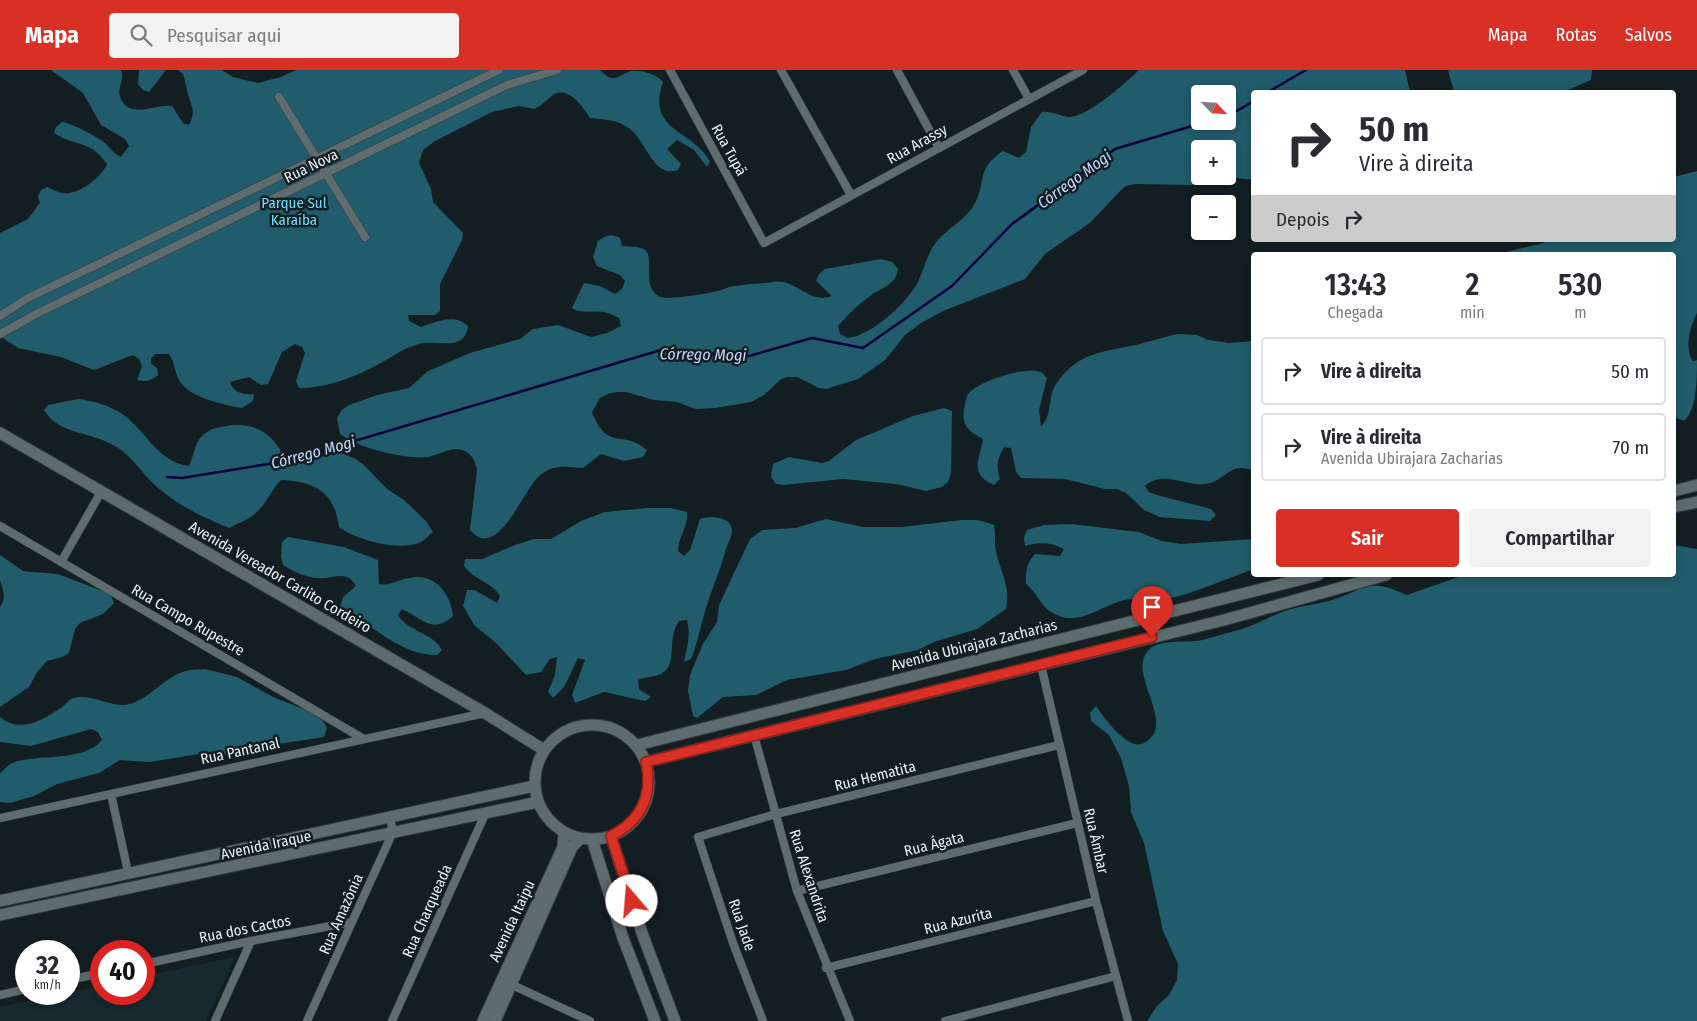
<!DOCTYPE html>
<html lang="pt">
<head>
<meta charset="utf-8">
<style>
  body { margin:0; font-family:"Fira Sans Condensed",sans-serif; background:#f2f2f3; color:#2b2b33; height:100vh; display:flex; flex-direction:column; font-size:19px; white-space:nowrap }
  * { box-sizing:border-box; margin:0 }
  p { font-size:16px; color:#7c7c81 }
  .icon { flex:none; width:28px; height:28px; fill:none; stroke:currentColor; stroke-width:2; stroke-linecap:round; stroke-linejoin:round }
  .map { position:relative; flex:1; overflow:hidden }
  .panel { position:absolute; left:1251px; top:182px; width:425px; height:325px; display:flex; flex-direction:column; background:#fff; border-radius:5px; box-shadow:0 2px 8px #0003 }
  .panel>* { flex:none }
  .hud { position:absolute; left:1251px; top:20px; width:425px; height:152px; border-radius:5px; box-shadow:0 2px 8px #0003; background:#fff; color:#2b2b33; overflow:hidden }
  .needle { width:32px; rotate:115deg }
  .controls { position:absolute; left:1191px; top:15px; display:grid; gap:10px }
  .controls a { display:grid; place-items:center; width:45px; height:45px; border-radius:5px; background:#fff; box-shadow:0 2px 8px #0003; font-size:25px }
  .speed { position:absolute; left:15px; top:870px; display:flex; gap:10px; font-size:25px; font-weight:700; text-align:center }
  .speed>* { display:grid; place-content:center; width:65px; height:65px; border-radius:50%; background:#fff; box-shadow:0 2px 8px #0003; line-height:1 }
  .speed small { font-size:12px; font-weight:400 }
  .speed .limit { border:8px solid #d22; background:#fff; color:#111 }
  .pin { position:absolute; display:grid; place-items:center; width:42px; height:42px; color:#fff; margin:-51px -21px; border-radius:50% 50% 50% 0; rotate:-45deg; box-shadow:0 0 5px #0007 }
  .pin .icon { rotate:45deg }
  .me { position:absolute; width:55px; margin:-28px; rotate:342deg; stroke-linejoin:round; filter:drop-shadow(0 0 4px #0008) }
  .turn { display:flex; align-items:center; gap:18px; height:105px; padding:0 25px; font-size:22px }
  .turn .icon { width:65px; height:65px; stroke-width:2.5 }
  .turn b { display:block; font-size:35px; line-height:42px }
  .then { display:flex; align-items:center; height:48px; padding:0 25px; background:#0003; gap:10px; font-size:19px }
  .eta { display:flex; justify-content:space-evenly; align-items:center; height:85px; text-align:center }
  .eta b { font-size:30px; font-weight:600; line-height:35px }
  .action { display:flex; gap:10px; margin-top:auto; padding:10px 25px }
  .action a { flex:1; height:58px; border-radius:5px; background:#d93025; color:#fff; font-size:20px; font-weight:600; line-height:58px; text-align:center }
  .action a+a { background:#f2f2f3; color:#2b2b33 }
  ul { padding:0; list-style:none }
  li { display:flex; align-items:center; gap:15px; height:68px; margin:0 10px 8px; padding:0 15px; border:2px solid #e1e1e2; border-radius:5px }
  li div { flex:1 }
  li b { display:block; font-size:19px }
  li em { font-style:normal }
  header { display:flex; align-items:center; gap:30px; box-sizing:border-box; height:70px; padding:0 25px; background:#d93025; color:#fff }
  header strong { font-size:24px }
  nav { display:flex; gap:28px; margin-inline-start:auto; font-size:18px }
  .search { width:350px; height:45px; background:#f2f2f3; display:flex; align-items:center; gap:12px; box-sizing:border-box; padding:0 18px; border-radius:5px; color:#7c7c81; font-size:19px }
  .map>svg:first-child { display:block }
  .built { fill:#15292f }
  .forest { fill:#205c6b; fill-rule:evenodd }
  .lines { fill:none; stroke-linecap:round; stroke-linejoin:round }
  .stream { stroke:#02013c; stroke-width:2.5 }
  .street-casing { stroke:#343b3e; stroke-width:9 }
  .secondary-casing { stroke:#343b3e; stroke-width:13 }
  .street { stroke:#5e6c70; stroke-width:8 }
  .secondary { stroke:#5e6c70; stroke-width:11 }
  .route-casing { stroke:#8d1f18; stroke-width:12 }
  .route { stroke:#d93025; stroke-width:9 }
  .labels { text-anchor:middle; stroke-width:5; stroke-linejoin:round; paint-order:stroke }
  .street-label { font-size:15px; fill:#e8f0f2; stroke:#121e21 }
  .park-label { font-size:15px; fill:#6bddfb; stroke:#121e21 }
  .water-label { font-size:16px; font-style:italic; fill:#c7d7fd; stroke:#121e21 }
</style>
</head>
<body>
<header>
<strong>Mapa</strong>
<div class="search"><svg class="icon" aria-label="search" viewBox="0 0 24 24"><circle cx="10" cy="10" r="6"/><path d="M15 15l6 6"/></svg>Pesquisar aqui</div>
<nav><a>Mapa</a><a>Rotas</a><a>Salvos</a></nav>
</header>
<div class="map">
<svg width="1697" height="951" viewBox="0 0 1697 951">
  <rect width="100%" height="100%" fill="#121e21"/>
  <!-- built -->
  <path class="built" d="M235,887L206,951H0V937L101,915V924H144V906Z"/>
  <!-- forest -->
  <path class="forest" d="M51,0H121C125,10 117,17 120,26C127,51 157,33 172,36L183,53L189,55C196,41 192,38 188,24C186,17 185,10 183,4L178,0H222L233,7L258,13L281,7L296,0H600C615,15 616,6 631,1C643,0 656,4 663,12C646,61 691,59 710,91L707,97L694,80L677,70L667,79L681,94L678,100C654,109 647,73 631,60C618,49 607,50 590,48C584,38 568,15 553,25C546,30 542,36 534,39L519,36L492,42L435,71L423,80L419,93L431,119L433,132L463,163L462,170L440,214V241L435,245H408L409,251L421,257C436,252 454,243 468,256C465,281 441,271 424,273C419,273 414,276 410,277C401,280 394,286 386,290C360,305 330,318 299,318L296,311L305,283L302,277L295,274L282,282L268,314L261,315L249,307L230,312C234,323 243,325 254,324L253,331L242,338C223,335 188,327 179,310C174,301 175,292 169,284H156L151,288V294L157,298L158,305C150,311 146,312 137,310L142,296L139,289L133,285L94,300L61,287L18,278L0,266V163L28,149L40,133L38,126L41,120L47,117C52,119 57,122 62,123C78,126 101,108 107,94C88,68 77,78 54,63L56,57L62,52C72,53 98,67 106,74C111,79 114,84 121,87L129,76L125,69L101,55L83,23Z
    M139,0H166L149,22L143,20L138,14Z
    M1139,0H1405L1410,22H1254V110L1237,108L1194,115L1135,114L1126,116L1119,122L1091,152L1045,184L1025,209L943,241L921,253L905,265L885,290L858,309L826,319L819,318L797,307H788L781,309L764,325L751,332L716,338L696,339L677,332L654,330L626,322H617L608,324L600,328L592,342C607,382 623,359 647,380L643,387L624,391L601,384L583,398C566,397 555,393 539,406C523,420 497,493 470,460L477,400C475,391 472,383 462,380C450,377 439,385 428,387C406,390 358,378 340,364L337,348L342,340L349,335L377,325L409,318L428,301L470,283L520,269L533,259L558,255L591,267L607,263L621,256L619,248C598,235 586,247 572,238L584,213L600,216L615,224L622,219L625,211L620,205L597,196L593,187L598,171C606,165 611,163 620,168L622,176C628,177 635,176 641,178C659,183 638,215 660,227C666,230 708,224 717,221C723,220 729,216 735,216C747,214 760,214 773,212C796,208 809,235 832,226L816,211L819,204L825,199L881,189L892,192L898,199C896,216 881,217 869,227C857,235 847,246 838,256L840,264L848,268C872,265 906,234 918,212C924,199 928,182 937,171C949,157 966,150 975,133C987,109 976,99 1003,81L1019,88L1026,82L1031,57L1042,42C1052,41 1059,46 1069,47C1086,48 1127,12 1139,0ZM1200,24H1228V51H1200ZM1200,79H1228V106H1200Z
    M1448,0H1592L1591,10L1563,22H1454Z
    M1697,101V243C1690,256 1684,279 1693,291L1697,290C1697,309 1697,340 1684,351L1674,347V185H1498C1515,178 1534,177 1551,170H1674V107Z
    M1177,264L1197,265L1208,270L1229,273L1254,271V401C1228,390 1227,412 1204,414C1183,416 1163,400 1145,416L1149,422L1157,425L1211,439L1216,445L1210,451L1160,447L1144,440L1126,423L1117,419H1105L1065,409L1021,408L1016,402L1011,378L1004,377C997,389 996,396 1000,409L994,415C968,404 980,389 983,369C970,362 961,356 964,339C965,335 966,328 968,324C979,311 1025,296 1041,302C1042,302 1046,307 1047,308L1039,340L1041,356C1053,346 1047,327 1056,314C1078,281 1105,282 1140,274C1152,271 1164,267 1177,264Z
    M78,329C93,331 109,335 122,344C147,361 157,392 189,396C193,388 195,373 201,367C209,359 215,358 226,356C252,352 272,361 283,386L298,391L341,383L354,388L365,396L387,419L404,430L426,451L433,462C429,465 425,470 421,472C400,482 356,470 339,457C335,423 315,411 281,410C271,420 267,433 257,442C250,449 238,453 229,458C202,447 179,436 157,417C142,404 131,384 113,375C89,361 59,365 44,340L48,335Z
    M944,338L952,341L951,403L948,412L942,417L926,421L896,414L843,409L784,415L776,414L771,407L773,394L789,387L822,393L829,391L856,370L913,346Z
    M646,438H671L687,442C689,456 678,466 678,481L684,486L690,480L700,449C709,445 731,446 732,460C732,466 728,473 726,479C720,501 710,523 704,545C700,560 697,574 691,589L684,592C687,577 691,565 687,550L679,551C667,567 677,593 664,602C657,608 646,606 638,610L639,619L651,627L645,631L604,622L575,633L572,625L585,590L578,588L564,617L553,628L548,622L555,605L557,587L550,589L541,602L526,605L496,573L475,556L463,536L467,520H475L497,533L500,526C492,512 474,510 464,496L465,489H482L515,475L534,469H551L581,451L605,442Z
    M826,449L863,457H901L962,450H978L994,455C996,465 994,476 997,486C1003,507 1010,517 1006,539L977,559L934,572L918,580L875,589L846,600L787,610L756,625L723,627L697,648L693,646L688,621L690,605L703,574L717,552L719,535L750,469L762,460L795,458Z
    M1071,454L1139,462L1162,471L1181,474L1254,469V499C1225,509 1196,523 1166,529C1151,532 1135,527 1121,531C1103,536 1081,553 1062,547C1039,539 1041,526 1026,514C1025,503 1027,492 1035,484L1060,486L1064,479C1050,472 1040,472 1025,476L1024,468L1027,460L1044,455Z
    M288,467L344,477L378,490L379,514C390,516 398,510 409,508C434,502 451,523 453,546C432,565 422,548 402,539L398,545C408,562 432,562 442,580L437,585C402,586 375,556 346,542L340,537L343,527L356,516C346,498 333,510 317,508C305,507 294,502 283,495L281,487L282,472Z
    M1674,475L1697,479V951H1147L1157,936L1169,925L1177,910L1178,894L1163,861L1144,773L1131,742L1129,716L1121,688L1109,665L1091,651L1090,643L1096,636C1104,647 1128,682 1144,673C1178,654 1128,607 1147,582C1158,567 1186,574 1202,570C1215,566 1229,563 1242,559C1258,554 1274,544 1291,539C1305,535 1321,534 1335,529C1346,526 1356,519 1367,517C1382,513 1393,520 1407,525L1464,505H1674Z
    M0,485L23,501L58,504L105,522L111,526L114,533L103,544L80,553L75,559L69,583L62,587L47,591L37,602L29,617L0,637V537C7,526 3,521 0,510C0,504 0,492 0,485Z
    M205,599L237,607L273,627L311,642L323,651L327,658L324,667L278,674L239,685L199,684L150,692L120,690L99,703L57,714L34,726L10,733L0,732V703C4,700 8,695 12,693C39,683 82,693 102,670L98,662L91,659L31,676L0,672V647C20,664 43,650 62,637C66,634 69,629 74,628C93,623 112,639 130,634C151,628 165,606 186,601C191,599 198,600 205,599Z"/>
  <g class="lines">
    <!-- stream -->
    <path class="stream" d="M1268,22L1306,0
      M1228,46L1254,31
      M167,407L182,408L287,391L661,280L749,286L812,268L863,278L952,216L1012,154L1115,79L1209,51"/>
    <!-- street casing -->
    <g class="street-casing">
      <path id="street" d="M670,0L764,173L1083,0
        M781,0L851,125
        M897,0L939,78
        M1013,0L1029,29
        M279,27L365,167
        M0,246L28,228L499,0
        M0,264L38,243L507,15L557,0
        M0,456L362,668
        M61,492L101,422
        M1041,595L1096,831L1128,951
        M754,665L797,821L850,951
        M111,724L128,802
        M0,748L485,643
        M797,821L1077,753
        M144,894L251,871L352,852
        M826,898L1096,831
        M69,910L101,903
        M508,913L590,951
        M0,925L26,919
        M215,951L251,871
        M307,951L392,764L391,747
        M392,951L486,742
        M763,951L733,873L698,767L776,744L1059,675
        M945,951L1116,906"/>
    </g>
    <!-- secondary casing -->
    <g class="secondary-casing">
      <path id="secondary" d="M0,363L485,643L544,680
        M1674,421L1697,415
        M1674,437L1697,432
        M535 712a57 57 0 1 1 114 0a57 57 0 1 1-114 0Z
        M637,675L1318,505
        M646,692L1224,550L1386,505
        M611,766L642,863L675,951
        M592,769L623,868L655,951
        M0,831L534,716
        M0,845L538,732
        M483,951L563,777L564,762
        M495,951L572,777L581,768"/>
    </g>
    <!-- street -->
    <use href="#street" class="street"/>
    <!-- secondary -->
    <use href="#secondary" class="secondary"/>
  </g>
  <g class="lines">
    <!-- route casing -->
    <g class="route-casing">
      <path id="route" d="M632,831L611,766C642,750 653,725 646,692L1152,567"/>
    </g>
    <!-- route -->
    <use href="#route" class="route"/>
  </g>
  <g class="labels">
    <!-- street labels -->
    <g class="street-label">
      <text transform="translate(917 74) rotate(-29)" y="5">Rua Arassy</text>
      <text transform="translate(729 80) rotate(61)" y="5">Rua Tupã</text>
      <text transform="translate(311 96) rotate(-26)" y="5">Rua Nova</text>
      <text transform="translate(280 507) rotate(30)" y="5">Avenida Vereador Carlito Cordeiro</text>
      <text transform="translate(188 550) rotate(30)" y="5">Rua Campo Rupestre</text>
      <text transform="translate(974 575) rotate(-14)" y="5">Avenida Ubirajara Zacharias</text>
      <text transform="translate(240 681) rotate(-12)" y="5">Rua Pantanal</text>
      <text transform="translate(875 706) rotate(-14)" y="5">Rua Hematita</text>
      <text transform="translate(1096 771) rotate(77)" y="5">Rua Âmbar</text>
      <text transform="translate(934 774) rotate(-14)" y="5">Rua Ágata</text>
      <text transform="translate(266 775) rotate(-12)" y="5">Avenida Iraque</text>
      <text transform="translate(809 806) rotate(72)" y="5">Rua Alexandrita</text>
      <text transform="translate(427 841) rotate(-66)" y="5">Rua Charqueada</text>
      <text transform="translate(341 844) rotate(-66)" y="5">Rua Amazônia</text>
      <text transform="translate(512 851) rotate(-65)" y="5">Avenida Itaipu</text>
      <text transform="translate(958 851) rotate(-14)" y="5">Rua Azurita</text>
      <text transform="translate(742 855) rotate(71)" y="5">Rua Jade</text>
      <text transform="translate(245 859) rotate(-11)" y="5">Rua dos Cactos</text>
    </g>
    <!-- park labels -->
    <g class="park-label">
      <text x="294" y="138">Parque Sul<tspan x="294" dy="17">Karaíba</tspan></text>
    </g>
    <!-- water labels -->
    <g class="water-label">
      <text transform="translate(1074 109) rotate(-36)" y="6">Córrego Mogi</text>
      <text transform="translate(703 284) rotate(1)" y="6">Córrego Mogi</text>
      <text transform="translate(313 382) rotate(-15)" y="6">Córrego Mogi</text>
    </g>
  </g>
</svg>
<div class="controls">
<a><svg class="needle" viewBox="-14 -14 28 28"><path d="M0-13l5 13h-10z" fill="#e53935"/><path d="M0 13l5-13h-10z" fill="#7c7c81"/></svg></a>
<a>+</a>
<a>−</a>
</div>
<div class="speed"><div>32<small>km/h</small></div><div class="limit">40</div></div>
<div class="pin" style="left:1152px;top:567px;background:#d93025"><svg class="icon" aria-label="arrive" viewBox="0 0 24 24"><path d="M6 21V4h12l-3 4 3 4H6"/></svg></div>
<svg class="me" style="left:632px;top:831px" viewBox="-20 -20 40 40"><circle r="19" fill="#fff"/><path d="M0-13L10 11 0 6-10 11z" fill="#d93025"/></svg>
<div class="hud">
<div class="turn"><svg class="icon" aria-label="right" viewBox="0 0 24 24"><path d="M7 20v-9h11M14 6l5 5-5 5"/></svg><div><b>50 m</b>Vire à direita</div></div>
<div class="then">Depois<svg class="icon" aria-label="right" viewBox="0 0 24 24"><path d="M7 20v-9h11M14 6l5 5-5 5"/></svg></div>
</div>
<section class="panel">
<div class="eta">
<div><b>13:43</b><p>Chegada</p></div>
<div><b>2</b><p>min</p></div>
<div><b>530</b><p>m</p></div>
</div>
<ul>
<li><svg class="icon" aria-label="right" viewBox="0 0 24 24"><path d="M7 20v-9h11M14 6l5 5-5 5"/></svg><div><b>Vire à direita</b></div><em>50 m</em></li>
<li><svg class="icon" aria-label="right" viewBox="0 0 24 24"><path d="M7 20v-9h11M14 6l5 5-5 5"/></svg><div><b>Vire à direita</b><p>Avenida Ubirajara Zacharias</p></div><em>70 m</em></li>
</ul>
<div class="action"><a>Sair</a><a>Compartilhar</a></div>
</section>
</div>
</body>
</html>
